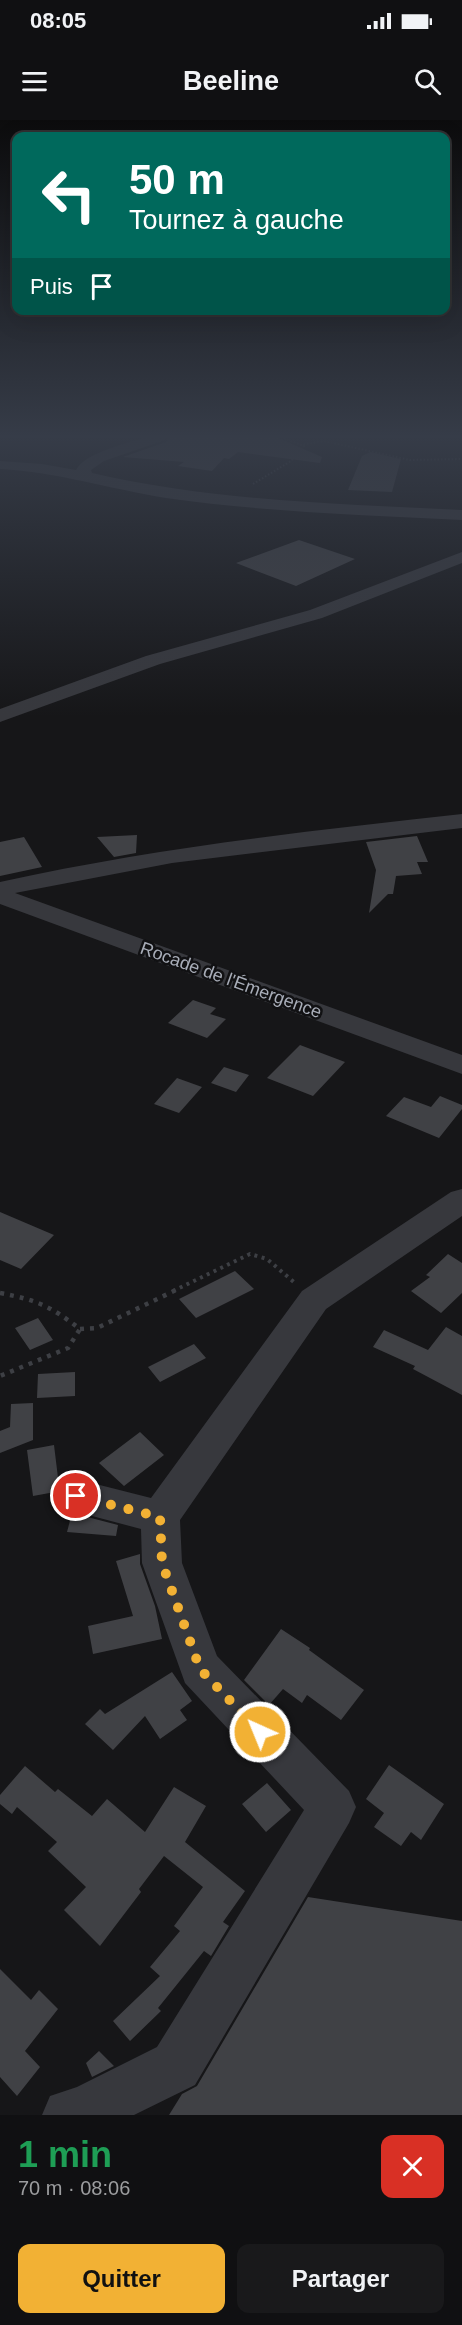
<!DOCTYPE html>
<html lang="fr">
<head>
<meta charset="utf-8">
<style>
  body { margin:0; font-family:Arial,sans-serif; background:#19191b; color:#f1f3f6; height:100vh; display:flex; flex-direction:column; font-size:22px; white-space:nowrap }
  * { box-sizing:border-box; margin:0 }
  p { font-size:20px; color:#9c9d9f }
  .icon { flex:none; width:33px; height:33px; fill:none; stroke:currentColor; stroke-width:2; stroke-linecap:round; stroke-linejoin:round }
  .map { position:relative; height:1995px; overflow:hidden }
  .side { display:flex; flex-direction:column; background:#101012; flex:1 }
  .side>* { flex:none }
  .banner { position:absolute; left:12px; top:12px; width:438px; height:183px; border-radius:12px; box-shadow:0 6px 24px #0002,0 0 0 2px #303032; background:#00695c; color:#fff; overflow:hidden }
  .pin { position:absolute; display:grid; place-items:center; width:51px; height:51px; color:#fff; margin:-26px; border:3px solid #fff; border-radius:50%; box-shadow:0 2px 6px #0007 }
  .me { position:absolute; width:66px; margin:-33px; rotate:316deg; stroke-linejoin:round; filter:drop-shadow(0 0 4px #0008) }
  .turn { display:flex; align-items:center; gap:21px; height:126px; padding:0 18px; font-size:27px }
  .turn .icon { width:78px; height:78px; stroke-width:2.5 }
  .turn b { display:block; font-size:42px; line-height:51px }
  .then { display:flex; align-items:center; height:57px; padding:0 18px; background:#0003; gap:12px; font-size:22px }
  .round { display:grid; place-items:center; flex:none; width:63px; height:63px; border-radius:12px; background:#19191b }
  .head { display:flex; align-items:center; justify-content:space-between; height:102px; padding:0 18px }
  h1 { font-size:36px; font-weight:700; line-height:45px; color:#1e9e55 }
  .button { display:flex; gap:12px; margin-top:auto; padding:12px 18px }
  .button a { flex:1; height:69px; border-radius:12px; background:#f2b134; color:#111; font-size:24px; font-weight:700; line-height:69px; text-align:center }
  .button a+a { background:#19191b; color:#f1f3f6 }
  .status { display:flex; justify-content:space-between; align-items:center; height:42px; padding:0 30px; background:#101012; direction:ltr }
  .status svg { height:16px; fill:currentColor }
  header { display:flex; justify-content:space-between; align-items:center; height:78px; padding:0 18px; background:#101012; font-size:27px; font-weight:700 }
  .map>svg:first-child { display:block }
  .building { fill:#404145 }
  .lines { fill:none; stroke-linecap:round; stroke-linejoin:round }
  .path-far2 { stroke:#3d3f44; stroke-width:2; stroke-dasharray:1.5 2; stroke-linecap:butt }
  .path-far1 { stroke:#3d3f44; stroke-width:4; stroke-dasharray:3 4.5; stroke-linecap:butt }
  .path { stroke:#3d3f44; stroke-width:4.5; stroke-dasharray:4 6; stroke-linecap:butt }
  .minor { fill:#37383d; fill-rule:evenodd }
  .route { stroke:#f2b134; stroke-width:10; stroke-dasharray:0 18 }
  .labels { text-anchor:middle; stroke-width:5; stroke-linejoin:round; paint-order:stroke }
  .street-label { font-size:18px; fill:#a8adb8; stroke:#111113 }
</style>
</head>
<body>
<div class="status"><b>08:05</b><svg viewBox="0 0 49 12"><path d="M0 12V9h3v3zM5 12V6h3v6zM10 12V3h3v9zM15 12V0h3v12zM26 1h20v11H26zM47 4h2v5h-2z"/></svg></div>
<header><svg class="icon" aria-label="menu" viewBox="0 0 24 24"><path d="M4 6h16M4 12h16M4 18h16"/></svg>Beeline<svg class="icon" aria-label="search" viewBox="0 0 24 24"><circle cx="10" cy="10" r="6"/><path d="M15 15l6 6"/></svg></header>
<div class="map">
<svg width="462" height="1995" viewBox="0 0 462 1995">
  <rect width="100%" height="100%" fill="#161618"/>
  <!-- building -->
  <path class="building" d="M169,317H276L322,337L320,343L238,332L229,339L224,338L212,351L178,346L184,342L123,337L166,322Z
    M370,332L401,339L392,372L348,370L362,336Z
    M299,420L355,439L296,466L236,443Z
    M137,715L136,733L114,737L97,717Z
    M417,716L428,742H417L422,754L396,756L393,774H388L369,793L376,750L366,722Z
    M24,717L42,747L0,756V722Z
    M193,880L216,888L210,894L226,899L207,918L168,903Z
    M300,925L345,942L313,976L267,958Z
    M224,947L249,955L236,972L211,963Z
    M177,958L202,967L179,993L154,984Z
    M440,976L462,985V989L439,1018L386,996L404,977L431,987Z
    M0,1092L54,1115L21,1149L0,1140Z
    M448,1134L462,1143V1173L441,1193L411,1171L430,1157L426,1155Z
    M235,1151L254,1169L196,1198L179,1179Z
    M38,1198L53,1220L30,1230L15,1208Z
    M446,1207L462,1216V1275L413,1249L415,1246L373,1227L384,1210L428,1230Z
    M194,1224L206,1238L160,1262L148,1247Z
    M75,1252V1276L37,1278L38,1254Z
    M33,1283V1320L0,1333V1311L10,1307L11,1284Z
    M140,1312L164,1335L124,1366L99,1343Z
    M54,1325L59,1366L55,1372L33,1376L27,1330Z
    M72,1393L118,1405L116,1416L67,1412Z
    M140,1434V1444L155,1486L162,1519L93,1534L88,1506L133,1496L116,1441Z
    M281,1509L310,1528L309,1530L364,1570L341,1600L307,1575L302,1583L283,1569L269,1585L244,1560Z
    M172,1552L192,1581L180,1590L187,1600L160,1619L145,1596L113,1630L85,1604L100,1589L105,1594Z
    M389,1645L444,1684L421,1720L411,1712L401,1726L374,1707L384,1693L366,1679Z
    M25,1646L55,1672L58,1669L92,1696L107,1679L145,1712L174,1667L206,1686L185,1722L245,1771L223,1802L229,1806L211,1836L204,1831L158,1888L161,1891L130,1921L113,1901L160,1856L150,1847L180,1811L174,1806L203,1767L164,1736L139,1769L141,1772L100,1826L64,1790L86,1767L48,1731L57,1722L17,1687L12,1694L0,1684V1675Z
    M267,1663L291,1690L266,1712L242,1684Z
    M308,1777L462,1801V1995H169L182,1974L197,1966Z
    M0,1849L31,1880L39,1870L58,1889L25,1931L40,1947L17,1976L0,1957Z
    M99,1931L114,1946L92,1957L86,1943Z"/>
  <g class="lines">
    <!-- path-far2 -->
    <path class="path-far2" d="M300,325L324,321L410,340L462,339
      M253,364L291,341L304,326L281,317"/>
    <!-- path-far1 -->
    <path class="path-far1" d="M173,1171L250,1134L267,1139L295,1163"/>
    <!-- path -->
    <path class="path" d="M0,1173C37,1180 50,1186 80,1209L68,1228L0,1256
      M80,1209L97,1208L176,1170"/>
    <!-- minor -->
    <path class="minor" d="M146,317H167L165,320L104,341L91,350L92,353C213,381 338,384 462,390V400C363,395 264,392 166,378C110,369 57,352 0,349V341L42,344L76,350C84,333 128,323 146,317Z
      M462,432V443L322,498L160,544L0,602V589L146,536L310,490Z
      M462,694V708L172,743L15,773L462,935V954L0,784V762C153,728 307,711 462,694Z
      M462,1069V1096L326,1189L180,1400L182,1443L217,1536L349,1671L356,1687L349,1703L195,1965L134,1995H42L50,1976L77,1967L157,1927L304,1690L185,1563L142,1443L141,1409L62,1388L56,1376L62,1364L76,1359L151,1378L302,1171L451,1072Z"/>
  </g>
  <!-- sky -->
  <linearGradient id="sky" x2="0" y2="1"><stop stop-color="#0c0c0d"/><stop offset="0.53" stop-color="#363c48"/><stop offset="1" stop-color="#363c48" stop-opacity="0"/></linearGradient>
  <rect width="462" height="597" fill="url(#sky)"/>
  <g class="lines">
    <!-- route -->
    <path class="route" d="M76,1376L160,1397L162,1443L200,1549L260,1612"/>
  </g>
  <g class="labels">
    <!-- street labels -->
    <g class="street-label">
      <text transform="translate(231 860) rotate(20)" y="6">Rocade de l'Émergence</text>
    </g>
  </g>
</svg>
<div class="pin" style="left:76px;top:1376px;background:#d93025"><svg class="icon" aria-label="arrive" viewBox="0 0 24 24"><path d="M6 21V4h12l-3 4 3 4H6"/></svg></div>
<svg class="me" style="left:260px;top:1612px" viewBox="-20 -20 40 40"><circle r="17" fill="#f2b134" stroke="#fff" stroke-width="3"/><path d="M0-11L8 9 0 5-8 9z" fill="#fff"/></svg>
<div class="banner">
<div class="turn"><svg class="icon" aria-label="left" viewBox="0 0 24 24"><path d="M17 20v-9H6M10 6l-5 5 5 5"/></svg><div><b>50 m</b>Tournez à gauche</div></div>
<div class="then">Puis<svg class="icon" aria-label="arrive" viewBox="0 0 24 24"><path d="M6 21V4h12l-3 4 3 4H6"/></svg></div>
</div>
</div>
<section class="side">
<div class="head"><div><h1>1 min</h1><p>70 m · 08:06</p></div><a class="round" style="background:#d93025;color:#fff"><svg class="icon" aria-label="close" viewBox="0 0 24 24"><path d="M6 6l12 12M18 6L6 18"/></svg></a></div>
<div class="button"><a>Quitter</a><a>Partager</a></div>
</section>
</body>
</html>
